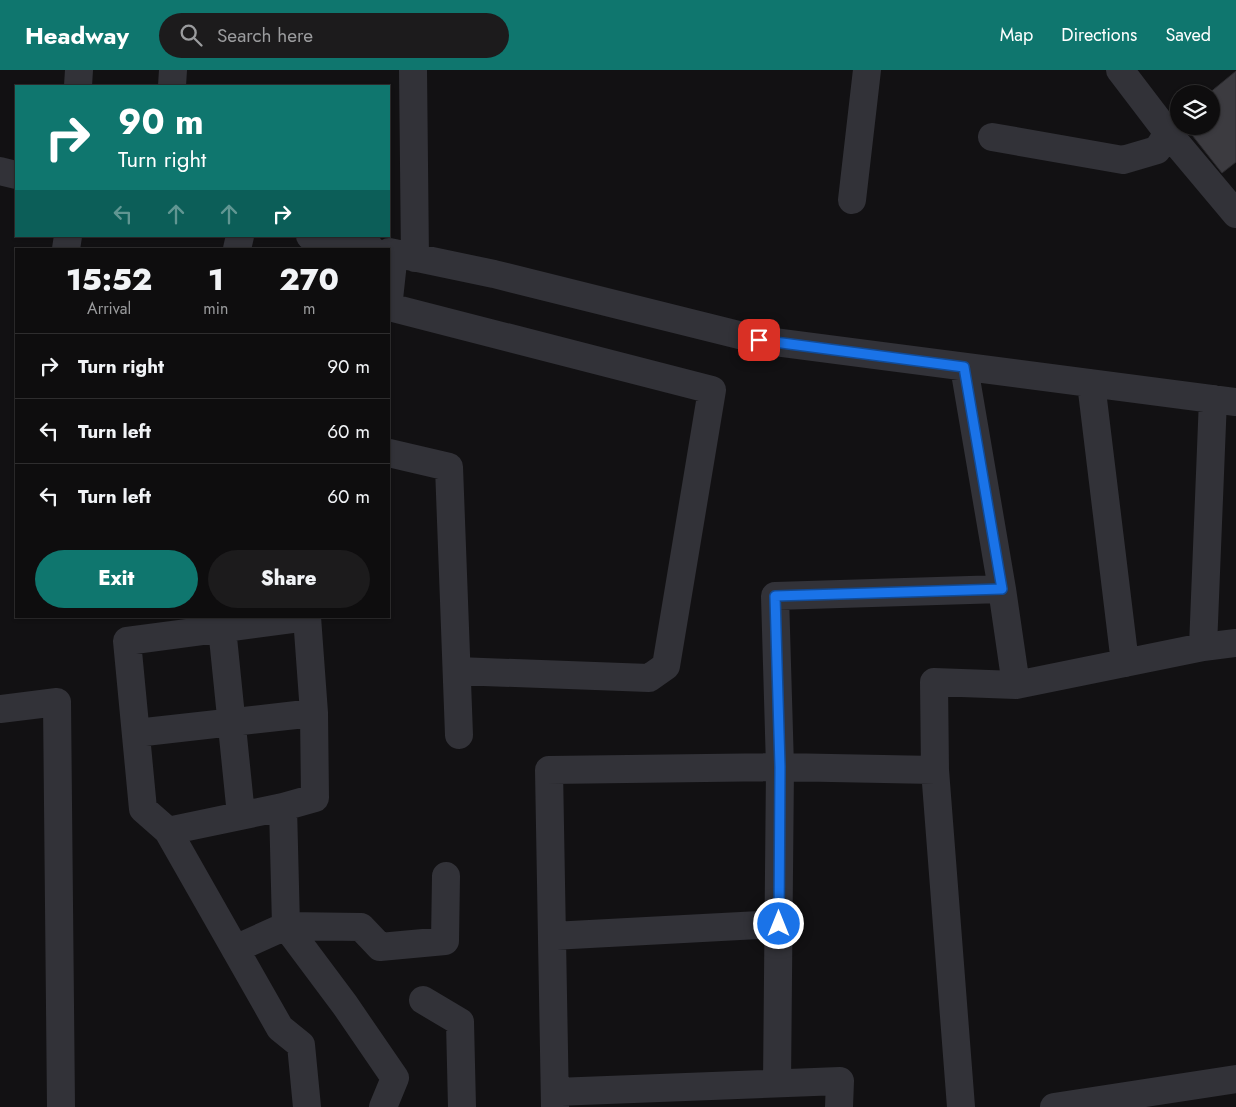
<!DOCTYPE html>
<html lang="en">
<head>
<meta charset="utf-8">
<style>
  body { margin:0; font-family:Jost,sans-serif; background:#1c1b1c; color:#f1f3f6; height:100vh; display:flex; flex-direction:column; font-size:19px; white-space:nowrap }
  * { box-sizing:border-box; margin:0 }
  p { font-size:16px; color:#9b9c9e }
  .icon { flex:none; width:28px; height:28px; fill:none; stroke:currentColor; stroke-width:2; stroke-linecap:round; stroke-linejoin:round }
  .map { position:relative; flex:1; overflow:hidden }
  .panel { position:absolute; left:15px; top:178px; width:375px; height:370px; display:flex; flex-direction:column; background:#0e0d0e; border-radius:0px; box-shadow:0 1px 4px #0004,0 0 0 1px #2e2d2e }
  .panel>* { flex:none }
  .banner { position:absolute; left:15px; top:15px; width:375px; height:152px; border-radius:0px; box-shadow:0 1px 4px #0004,0 0 0 1px #2e2d2e; background:#0f766e; color:#fff; overflow:hidden }
  .tools { position:absolute; left:1170px; top:15px; display:grid; gap:10px }
  .tools a { display:grid; place-items:center; width:50px; height:50px; border-radius:50%; background:#0e0d0e; box-shadow:0 1px 4px #0004,0 0 0 1px #2e2d2e; font-size:25px }
  .pin { position:absolute; display:grid; place-items:center; width:42px; height:42px; color:#fff; margin:-21px; border-radius:10px; box-shadow:0 2px 8px #0006 }
  .me { position:absolute; width:55px; margin:-28px; rotate:0deg; stroke-linejoin:round; filter:drop-shadow(0 0 4px #0008) }
  .turn { display:flex; align-items:center; gap:18px; height:105px; padding:0 20px; font-size:22px }
  .turn .icon { width:65px; height:65px; stroke-width:2.5 }
  .turn b { display:block; font-size:35px; line-height:42px }
  .lanes { display:flex; align-items:center; height:48px; padding:0 20px; background:#0003; justify-content:center; gap:25px; direction:ltr }
  .lanes .off { opacity:.35 }
  .eta { display:flex; justify-content:space-evenly; align-items:center; height:85px; text-align:center }
  .eta b { font-size:30px; font-weight:800; line-height:35px }
  .action { display:flex; gap:10px; margin-top:auto; padding:10px 20px }
  .action a { flex:1; height:58px; border-radius:30px; background:#0f766e; color:#fff; font-size:20px; font-weight:800; line-height:58px; text-align:center }
  .action a+a { background:#1c1b1c; color:#f1f3f6 }
  ul { padding:0; list-style:none }
  li { display:flex; align-items:center; gap:15px; height:65px; padding:0 20px; border-top:1px solid #2e2d2e }
  li div { flex:1 }
  li b { display:block; font-size:19px }
  li em { font-style:normal }
  header { display:flex; align-items:center; gap:30px; box-sizing:border-box; height:70px; padding:0 25px; background:#0f766e; color:#fff }
  header strong { font-size:24px }
  nav { display:flex; gap:28px; margin-inline-start:auto; font-size:18px }
  .search { width:350px; height:45px; background:#1c1b1c; display:flex; align-items:center; gap:12px; box-sizing:border-box; padding:0 18px; border-radius:28px; color:#9b9c9e; font-size:19px }
  .map>svg:first-child { display:block }
  .building { fill:#3c3b40; stroke:#2c2b2f }
  .lines { fill:none; stroke-linecap:round; stroke-linejoin:round }
  .minor { stroke:#323238; stroke-width:28 }
  .route-casing { stroke:#114b97; stroke-width:12 }
  .route { stroke:#1a73e8; stroke-width:9 }
</style>
</head>
<body>
<header>
<strong>Headway</strong>
<div class="search"><svg class="icon" aria-label="search" viewBox="0 0 24 24"><circle cx="10" cy="10" r="6"/><path d="M15 15l6 6"/></svg>Search here</div>
<nav><a>Map</a><a>Directions</a><a>Saved</a></nav>
</header>
<div class="map">
<svg width="1236" height="1037" viewBox="0 0 1236 1037">
  <rect width="100%" height="100%" fill="#121113"/>
  <!-- building -->
  <path class="building" d="M1236,1V92L1222,103L1185,56H1211V24H1208Z"/>
  <g class="lines">
    <!-- minor -->
    <path class="minor" d="M413,0L415,188
      M1120,0L1168,63L1236,144
      M78,16L79,0
      M172,16L173,0
      M992,67L1123,90L1157,80L1168,63
      M0,101L16,105
      M852,130L867,0
      M310,166L371,179
      M66,179L68,166
      M237,179L240,166
      M389,182L494,204L759,270L1236,332
      M389,229L394,183
      M389,237L712,320L666,596L649,608L457,601
      M964,297L1002,519
      M1091,313L1125,593
      M389,383L449,397L459,665
      M222,558L241,745
      M1203,577L1213,329
      M0,639L57,632L61,1037
      M136,663L314,643
      M283,737L286,856L345,935L395,1008L383,1037
      M168,761L283,737L315,728L314,643L307,547L127,571L143,739L168,761L280,958L301,975L307,1037
      M552,866L779,854
      M235,879L286,856L361,857L380,877L445,871L446,806
      M423,930L460,952L462,1037
      M777,1013L780,697L775,526L1002,519L1016,615
      M555,1022L840,1011L839,1037
      M555,1037L549,700L780,697L935,700
      M961,1037L935,700L934,612L1016,615L1203,577L1236,573
      M1054,1037L1236,1009"/>
  </g>
  <g class="lines">
    <!-- route casing -->
    <g class="route-casing">
      <path id="route" d="M759,270L964,297L1002,519L775,526L780,697L779,854"/>
    </g>
    <!-- route -->
    <use href="#route" class="route"/>
  </g>
</svg>
<div class="tools">
<a><svg class="icon" aria-label="layers" viewBox="0 0 24 24"><path d="M12 4l9 5-9 5-9-5zM3 14l9 5 9-5"/></svg></a>
</div>
<div class="pin" style="left:759px;top:270px;background:#d93025"><svg class="icon" aria-label="arrive" viewBox="0 0 24 24"><path d="M6 21V4h12l-3 4 3 4H6"/></svg></div>
<svg class="me" style="left:779px;top:854px" viewBox="-20 -20 40 40"><circle r="17" fill="#1a73e8" stroke="#fff" stroke-width="3"/><path d="M0-11L8 9 0 5-8 9z" fill="#fff"/></svg>
<div class="banner">
<div class="turn"><svg class="icon" aria-label="right" viewBox="0 0 24 24"><path d="M7 20v-9h11M14 6l5 5-5 5"/></svg><div><b>90 m</b>Turn right</div></div>
<div class="lanes"><svg class="icon off" aria-label="left" viewBox="0 0 24 24"><path d="M17 20v-9H6M10 6l-5 5 5 5"/></svg><svg class="icon off" aria-label="ahead" viewBox="0 0 24 24"><path d="M12 20V5M6 11l6-6 6 6"/></svg><svg class="icon off" aria-label="ahead" viewBox="0 0 24 24"><path d="M12 20V5M6 11l6-6 6 6"/></svg><svg class="icon" aria-label="right" viewBox="0 0 24 24"><path d="M7 20v-9h11M14 6l5 5-5 5"/></svg></div>
</div>
<section class="panel">
<div class="eta">
<div><b>15:52</b><p>Arrival</p></div>
<div><b>1</b><p>min</p></div>
<div><b>270</b><p>m</p></div>
</div>
<ul>
<li><svg class="icon" aria-label="right" viewBox="0 0 24 24"><path d="M7 20v-9h11M14 6l5 5-5 5"/></svg><div><b>Turn right</b></div><em>90 m</em></li>
<li><svg class="icon" aria-label="left" viewBox="0 0 24 24"><path d="M17 20v-9H6M10 6l-5 5 5 5"/></svg><div><b>Turn left</b></div><em>60 m</em></li>
<li><svg class="icon" aria-label="left" viewBox="0 0 24 24"><path d="M17 20v-9H6M10 6l-5 5 5 5"/></svg><div><b>Turn left</b></div><em>60 m</em></li>
</ul>
<div class="action"><a>Exit</a><a>Share</a></div>
</section>
</div>
</body>
</html>
